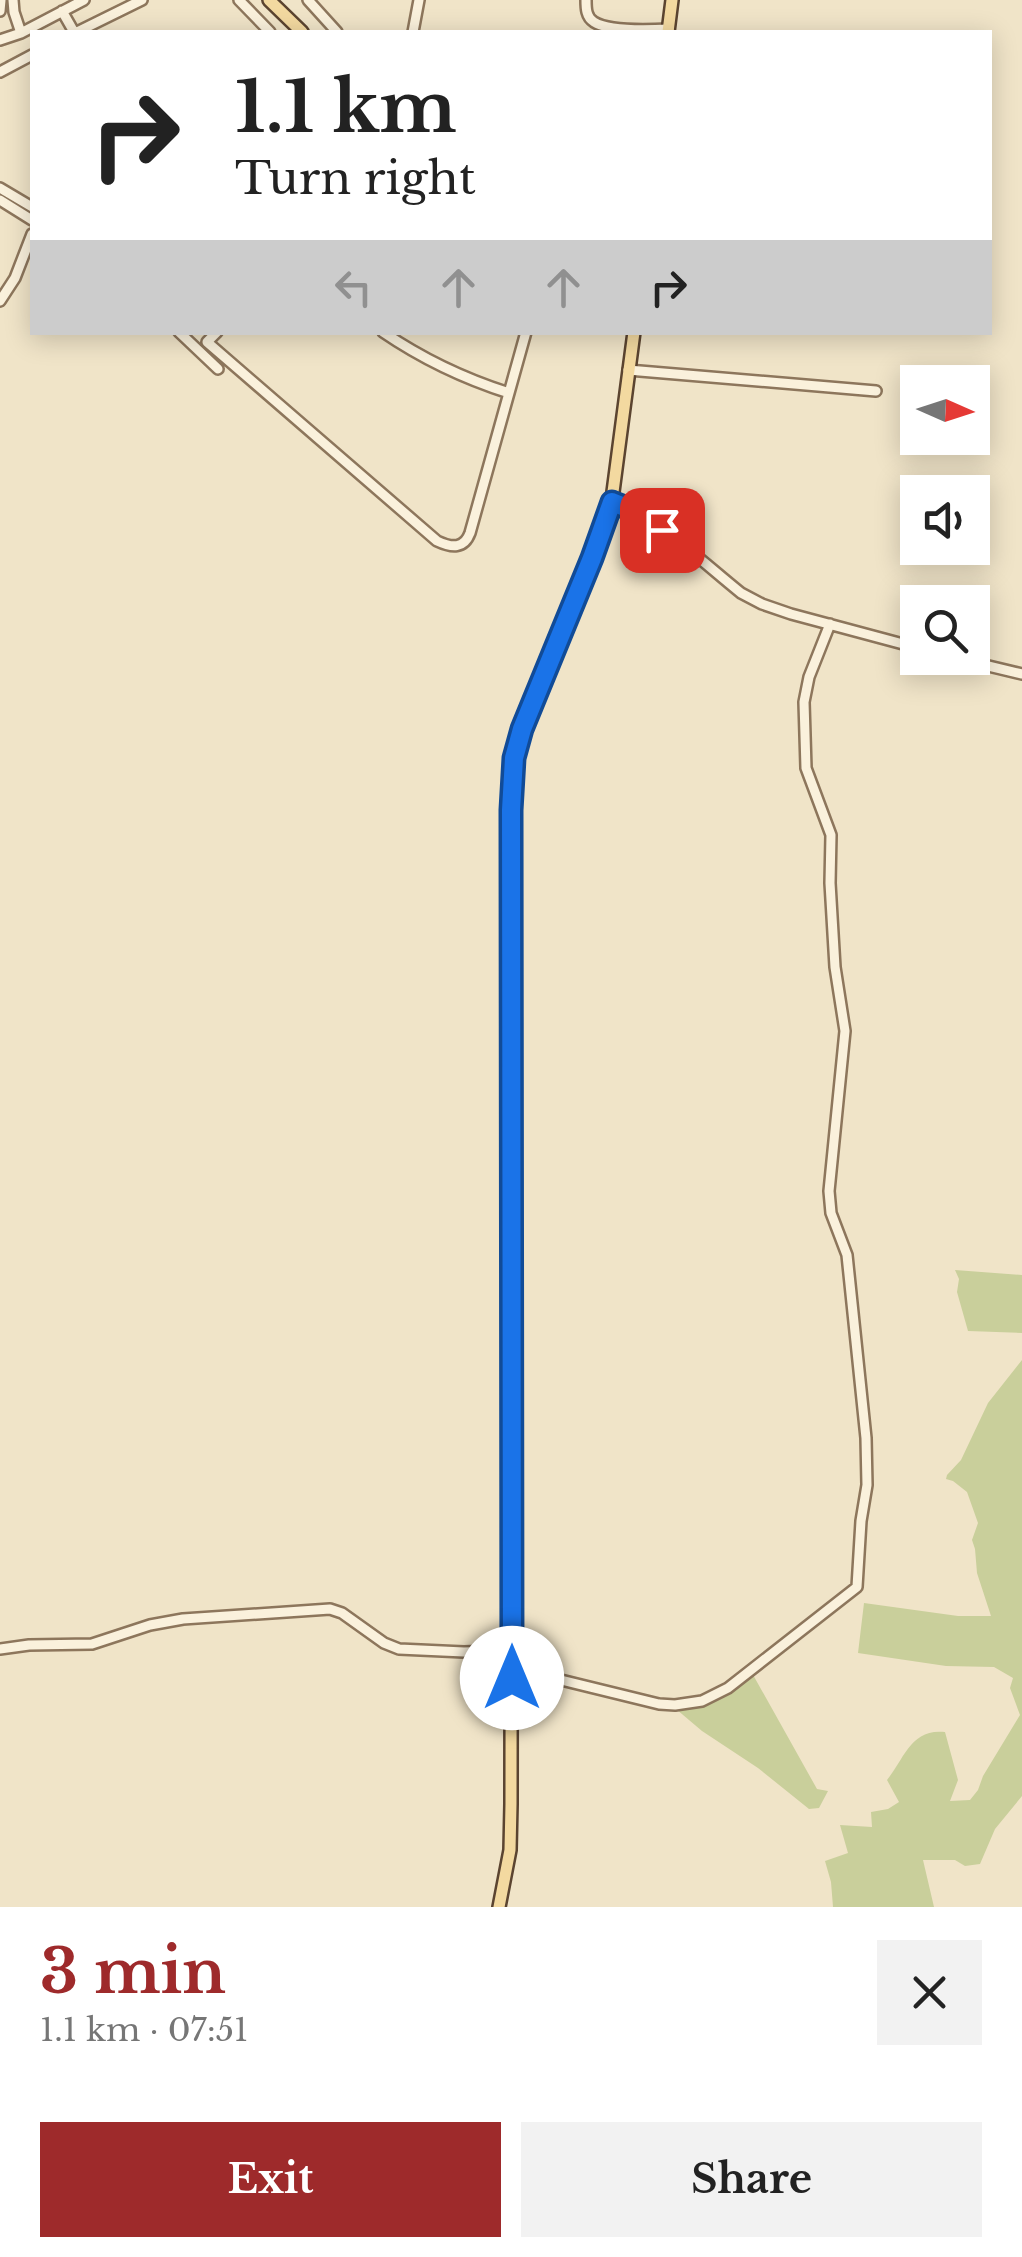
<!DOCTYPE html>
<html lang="en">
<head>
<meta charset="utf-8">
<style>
  body { margin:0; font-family:"Libre Baskerville",serif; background:#f2f2f2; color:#222; height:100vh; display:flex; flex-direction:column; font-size:38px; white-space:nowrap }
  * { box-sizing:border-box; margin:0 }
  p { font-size:32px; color:#767676 }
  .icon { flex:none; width:55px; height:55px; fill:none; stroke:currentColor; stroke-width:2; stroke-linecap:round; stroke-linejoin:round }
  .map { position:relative; height:1907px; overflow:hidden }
  .drawer { display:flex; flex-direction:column; background:#fff; flex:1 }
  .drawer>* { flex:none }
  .top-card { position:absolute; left:30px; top:30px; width:962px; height:305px; border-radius:0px; box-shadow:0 5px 25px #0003; background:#fff; color:#222; overflow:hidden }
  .needle { width:65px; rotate:93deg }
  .tools { position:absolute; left:900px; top:365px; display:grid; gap:20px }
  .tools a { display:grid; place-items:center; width:90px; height:90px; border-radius:0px; background:#fff; box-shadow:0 5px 25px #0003; font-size:50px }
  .pin { position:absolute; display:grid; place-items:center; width:85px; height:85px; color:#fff; margin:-42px; border-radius:20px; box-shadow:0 5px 15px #0006 }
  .me { position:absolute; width:110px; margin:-55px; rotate:0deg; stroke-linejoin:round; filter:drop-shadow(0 0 8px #0008) }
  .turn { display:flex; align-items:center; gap:35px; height:210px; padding:0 40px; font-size:45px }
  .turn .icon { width:130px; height:130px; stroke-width:2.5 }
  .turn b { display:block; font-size:70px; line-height:85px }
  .lanes { display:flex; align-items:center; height:95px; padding:0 40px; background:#0003; justify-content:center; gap:50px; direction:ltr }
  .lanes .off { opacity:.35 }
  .round { display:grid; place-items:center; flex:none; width:105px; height:105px; border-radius:0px; background:#f2f2f2 }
  .summary { display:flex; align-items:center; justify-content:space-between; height:170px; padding:0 40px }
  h1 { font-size:60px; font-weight:700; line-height:75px; color:#9e2a2b }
  .primary-button { display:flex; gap:20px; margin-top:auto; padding:20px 40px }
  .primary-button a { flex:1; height:115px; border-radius:0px; background:#9e2a2b; color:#fff; font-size:40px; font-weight:700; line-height:115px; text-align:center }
  .primary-button a+a { background:#f2f2f2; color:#222 }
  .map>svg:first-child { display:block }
  .green { fill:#c9cf9b }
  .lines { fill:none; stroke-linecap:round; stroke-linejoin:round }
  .minor-casing { stroke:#8d765c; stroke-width:14 }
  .major-casing { stroke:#5b4430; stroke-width:16 }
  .minor { stroke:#faf1dc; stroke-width:9 }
  .major { stroke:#f3d9a0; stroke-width:11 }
  .route-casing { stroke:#114b97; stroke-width:25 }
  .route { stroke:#1a73e8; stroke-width:18 }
</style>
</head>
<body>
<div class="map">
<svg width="1022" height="1907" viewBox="0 0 1022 1907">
  <rect width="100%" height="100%" fill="#f0e4c8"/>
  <!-- green -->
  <path class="green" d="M955,1270L1022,1275V1333L968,1331L957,1292L959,1279Z
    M1022,1360V1796L995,1829L980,1864L965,1866L955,1860H923L934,1907H833L831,1882L825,1861L848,1853L840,1825L872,1827L871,1812L888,1809L899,1802L887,1780C904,1759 911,1728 945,1732L958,1780L950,1801L970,1800L978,1790L983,1776L1020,1715L1010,1688L1013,1678L994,1667L946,1666L858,1653L864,1603L958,1616H991L977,1573L975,1549L972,1540L978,1523L967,1492L953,1481L946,1479L947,1475L961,1460L988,1403Z
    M752,1673L817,1789L828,1791L819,1808L809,1809L758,1768L702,1731L676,1709L722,1696Z"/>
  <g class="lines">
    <!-- minor casing -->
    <g class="minor-casing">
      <path id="minor" d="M13,0L14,12L21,33
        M239,0L270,32
        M308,0L337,32
        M586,0C586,8 586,17 594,22C610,32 650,30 669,29
        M0,11L1,0
        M62,11L74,32
        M77,32L142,0
        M413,32L419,0
        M0,40L21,33L84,0
        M0,72L32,55
        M0,188L32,207
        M0,200L32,220
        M0,301L15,278L32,234
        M179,332L218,369
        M217,332L207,342L437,541C452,548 464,549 470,533L526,332
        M383,332C421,358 465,379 509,393
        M628,370L876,391
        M612,502C661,521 701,561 741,593L762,604L791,614L918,648
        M955,658L1022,674
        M0,1649L29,1645L92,1644L150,1625L183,1619L330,1609L342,1613L384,1643L399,1649L464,1652L515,1650L561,1680L659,1704L675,1705L702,1701L728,1688L857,1587L861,1521L867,1485L866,1438L847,1255L831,1213L829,1191L845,1031L835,967L830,883L831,835L806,768L804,702L809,677L830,624"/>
    </g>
    <!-- major casing -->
    <g class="major-casing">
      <path id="major" d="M269,0L302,32
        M668,32L672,0
        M499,1907L510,1850L511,1804L512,772L522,729L592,559L611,507L634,332"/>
    </g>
    <!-- minor -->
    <use href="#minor" class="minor"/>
    <!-- major -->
    <use href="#major" class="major"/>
  </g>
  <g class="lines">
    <!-- route casing -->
    <g class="route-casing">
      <path id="route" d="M512,1678L511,810L514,758L522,729L592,558L612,502L632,510L662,530"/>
    </g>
    <!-- route -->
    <use href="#route" class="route"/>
  </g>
</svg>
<div class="tools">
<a><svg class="needle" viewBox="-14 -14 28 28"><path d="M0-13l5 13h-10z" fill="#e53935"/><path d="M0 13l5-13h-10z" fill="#767676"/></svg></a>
<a><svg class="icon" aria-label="sound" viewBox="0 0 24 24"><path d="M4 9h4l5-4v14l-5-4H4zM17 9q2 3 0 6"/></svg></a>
<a><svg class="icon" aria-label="search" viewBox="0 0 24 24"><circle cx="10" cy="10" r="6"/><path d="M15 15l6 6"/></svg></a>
</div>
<div class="pin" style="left:662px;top:530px;background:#d93025"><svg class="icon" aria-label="arrive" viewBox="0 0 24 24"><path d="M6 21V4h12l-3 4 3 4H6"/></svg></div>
<svg class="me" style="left:512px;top:1678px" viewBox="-20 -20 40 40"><circle r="19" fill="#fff"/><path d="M0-13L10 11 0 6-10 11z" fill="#1a73e8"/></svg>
<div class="top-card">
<div class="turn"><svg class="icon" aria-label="right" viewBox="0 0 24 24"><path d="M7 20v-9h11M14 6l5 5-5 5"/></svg><div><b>1.1 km</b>Turn right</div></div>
<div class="lanes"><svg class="icon off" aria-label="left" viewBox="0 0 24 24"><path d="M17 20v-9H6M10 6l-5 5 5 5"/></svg><svg class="icon off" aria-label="ahead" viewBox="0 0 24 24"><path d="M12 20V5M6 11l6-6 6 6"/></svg><svg class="icon off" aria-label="ahead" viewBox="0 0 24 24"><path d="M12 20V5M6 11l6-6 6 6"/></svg><svg class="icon" aria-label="right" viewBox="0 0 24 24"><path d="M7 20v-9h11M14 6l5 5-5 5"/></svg></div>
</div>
</div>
<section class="drawer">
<div class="summary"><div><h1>3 min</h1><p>1.1 km · 07:51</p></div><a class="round"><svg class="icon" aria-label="close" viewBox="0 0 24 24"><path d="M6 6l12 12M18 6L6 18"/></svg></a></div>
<div class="primary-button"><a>Exit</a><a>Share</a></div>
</section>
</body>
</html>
